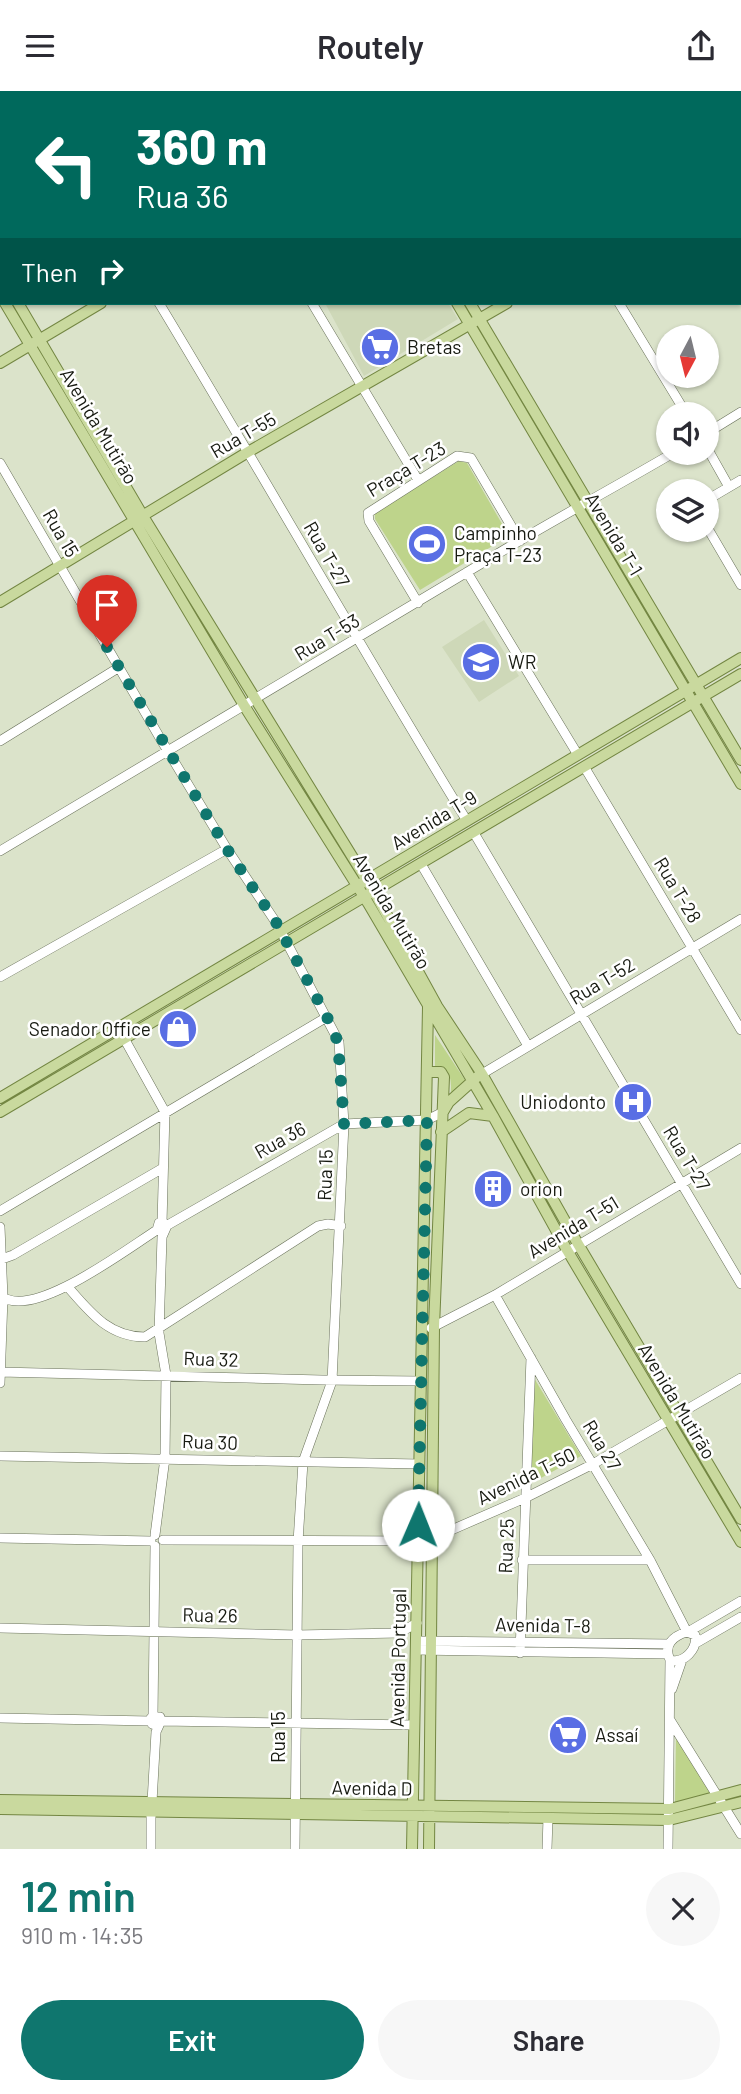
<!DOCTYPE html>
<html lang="en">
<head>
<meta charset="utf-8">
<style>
  body { margin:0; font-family:Barlow,sans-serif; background:#f7f7f7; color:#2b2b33; height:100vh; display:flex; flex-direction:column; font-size:26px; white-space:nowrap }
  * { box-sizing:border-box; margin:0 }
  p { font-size:23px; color:#7c7c81 }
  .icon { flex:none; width:38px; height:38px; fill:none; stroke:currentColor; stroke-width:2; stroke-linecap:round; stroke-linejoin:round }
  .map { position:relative; height:1758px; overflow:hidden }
  .side { display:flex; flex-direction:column; background:#fff; flex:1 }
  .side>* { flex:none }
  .hud { position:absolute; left:0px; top:0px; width:742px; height:214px; box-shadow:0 2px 5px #0004; background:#00695c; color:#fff; overflow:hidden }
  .needle { width:46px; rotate:187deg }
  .controls { position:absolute; left:656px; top:234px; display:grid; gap:14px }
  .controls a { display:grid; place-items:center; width:63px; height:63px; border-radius:50%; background:#fff; box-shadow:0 2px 5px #0004; font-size:35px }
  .pin { position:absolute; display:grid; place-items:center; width:60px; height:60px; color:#fff; margin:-72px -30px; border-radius:50% 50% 50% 0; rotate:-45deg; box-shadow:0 0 7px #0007 }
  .pin .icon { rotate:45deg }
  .me { position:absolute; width:77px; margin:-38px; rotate:1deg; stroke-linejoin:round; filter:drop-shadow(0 0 5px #0008) }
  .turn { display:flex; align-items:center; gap:24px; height:147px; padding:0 21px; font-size:32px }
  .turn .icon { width:91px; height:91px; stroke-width:2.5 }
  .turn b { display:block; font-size:49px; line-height:60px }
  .then { display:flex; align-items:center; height:66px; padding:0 21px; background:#0003; gap:14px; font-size:26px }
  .round { display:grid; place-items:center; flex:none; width:74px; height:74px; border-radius:37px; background:#f7f7f7 }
  .summary { display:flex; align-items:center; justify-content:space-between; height:119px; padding:0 21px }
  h1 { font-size:42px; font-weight:600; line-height:52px; color:#0f766e }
  .cta { display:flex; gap:14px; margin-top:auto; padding:14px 21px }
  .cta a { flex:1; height:80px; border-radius:42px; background:#0f766e; color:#fff; font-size:28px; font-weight:600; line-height:80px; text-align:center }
  .cta a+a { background:#f7f7f7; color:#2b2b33 }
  header { display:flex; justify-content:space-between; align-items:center; height:91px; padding:0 21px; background:#fff; font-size:32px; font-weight:600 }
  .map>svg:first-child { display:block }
  .built { fill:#ced8b8 }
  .green { fill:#bed48b }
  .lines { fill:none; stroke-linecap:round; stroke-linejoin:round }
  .minor-casing { stroke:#6a725b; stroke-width:10 }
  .major-casing { stroke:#738642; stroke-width:12 }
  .minor { stroke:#fff; stroke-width:9 }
  .major { stroke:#c9d99e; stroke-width:10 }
  .route { stroke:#0f766e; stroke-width:12; stroke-dasharray:0 21.6 }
  .labels { text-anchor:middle; stroke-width:5; stroke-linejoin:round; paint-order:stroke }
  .poi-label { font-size:19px; fill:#171a11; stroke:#fff; text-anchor:start }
  .street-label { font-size:19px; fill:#171a11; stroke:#fff }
</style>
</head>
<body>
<header><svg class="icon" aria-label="menu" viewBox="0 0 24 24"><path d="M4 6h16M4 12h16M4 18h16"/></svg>Routely<svg class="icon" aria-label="share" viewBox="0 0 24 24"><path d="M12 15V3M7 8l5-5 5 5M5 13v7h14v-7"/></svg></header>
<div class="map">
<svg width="741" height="1758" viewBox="0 0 741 1758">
  <rect width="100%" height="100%" fill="#dbe3ca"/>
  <!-- built -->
  <path class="built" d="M325,212H448L458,228L364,285Z
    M484,529L519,585L479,611L442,556Z"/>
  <!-- green -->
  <path class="green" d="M459,370L467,372L509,445L420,499L375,428V422Z
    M435,944L467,992L450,1008C452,992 453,978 435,976Z
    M531,1282L581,1365L530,1393Z
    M676,1646L713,1702L675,1711Z"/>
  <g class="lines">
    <!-- minor casing -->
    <g class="minor-casing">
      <path id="minor" d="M151,0L152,2
        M202,0L203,2
        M284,0L285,2
        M438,0L439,2
        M493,0L494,2
        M62,2V0
        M0,51H2
        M159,212C263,384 362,559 467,730
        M312,212L418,389
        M619,212L687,324
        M707,342L741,321
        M707,357L729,396
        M0,372L160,647L227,758L277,833L339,951L344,1033L332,1290L303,1371L298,1451L295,1758
        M707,409L741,389
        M707,436L741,494
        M467,481L578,664
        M418,512L369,430L368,422L457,365L471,367L520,450
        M0,650L118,577
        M585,677L741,939
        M474,742L741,1193
        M0,760C162,665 323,568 484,471C546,433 610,399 673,362
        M421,773L528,955
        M0,886L227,758
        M125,949L165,1021L162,1132
        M482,983L741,828
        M0,1120L327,926
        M166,1135L344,1033L427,1029L443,1021
        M0,1136L3,1206L0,1292
        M2,1168L13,1164L163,1077
        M67,1195C89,1220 108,1246 145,1246L318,1135L328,1133L341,1135
        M495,1204L566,1329L650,1469L687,1541
        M3,1206C35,1228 128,1157 157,1139
        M431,1237L495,1204L741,1057
        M0,1281L322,1289L420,1290
        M0,1365L419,1373
        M155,1444L165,1367L166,1284L159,1242L162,1146L166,1137L164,1132H159L157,1139L164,1141
        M0,1447L151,1450
        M163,1449L417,1450L433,1447L525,1407L593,1373L741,1287
        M522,1469H650
        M0,1537L296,1544L399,1542L417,1532
        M687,1541L695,1544C698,1558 684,1573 670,1569C663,1554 673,1545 687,1541Z
        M688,1541L741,1510
        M417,1550L669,1553
        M696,1552L741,1526
        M416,1559L667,1563
        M520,1562L531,1267
        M672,1598L682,1569
        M153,1625L155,1455
        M0,1627L150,1630
        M670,1629L741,1743
        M161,1630L414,1634
        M152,1711L156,1641L161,1630L160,1626L153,1625L151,1627L152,1633L158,1635
        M151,1720V1758
        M547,1758L548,1727
        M668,1758L670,1569"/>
    </g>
    <!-- major casing -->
    <g class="major-casing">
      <path id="major" d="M341,0V2
        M351,0L352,2
        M654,0L655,2
        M460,2L463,0
        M740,72L741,71
        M740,145L741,147
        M740,163L741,164
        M0,181L2,184
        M5,212L245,616L368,812L493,1025L567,1159L741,1451
        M18,212L143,425L377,806L437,915L482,983L578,1153L741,1428
        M457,212L741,693
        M470,212L741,669
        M0,272L101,212
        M0,511L248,361L507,212
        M427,981H441L444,986L434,1236L429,1758
        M0,1007L741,567
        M0,1021L741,583
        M443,1021L449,1011L477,986
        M441,1041L469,1022L493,1025
        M0,1709L670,1718L741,1699
        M0,1718L669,1729L741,1711
        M412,1758L428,916"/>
    </g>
    <!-- minor -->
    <use href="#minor" class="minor"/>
    <!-- major -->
    <use href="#major" class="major"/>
  </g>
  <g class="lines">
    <!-- route -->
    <path class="route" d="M107,556L227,758L277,833L327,926L338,951L344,1033L427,1029L418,1434"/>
  </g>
  <!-- icons -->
  <defs>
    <g id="supermarket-disc" transform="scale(2.0125)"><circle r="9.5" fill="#596ee4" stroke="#fff"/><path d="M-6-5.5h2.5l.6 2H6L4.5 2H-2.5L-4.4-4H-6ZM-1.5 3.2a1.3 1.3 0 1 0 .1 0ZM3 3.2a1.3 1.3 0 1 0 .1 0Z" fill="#fff"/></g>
    <g id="stadium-disc" transform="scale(2.0125)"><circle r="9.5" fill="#596ee4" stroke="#fff"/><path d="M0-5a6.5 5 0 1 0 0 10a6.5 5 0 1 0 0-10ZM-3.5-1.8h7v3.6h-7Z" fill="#fff"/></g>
    <g id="school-disc" transform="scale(2.0125)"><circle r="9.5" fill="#596ee4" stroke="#fff"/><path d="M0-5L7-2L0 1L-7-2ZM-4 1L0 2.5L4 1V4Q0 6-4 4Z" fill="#fff"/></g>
    <g id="shop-disc" transform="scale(2.0125)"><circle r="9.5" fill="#596ee4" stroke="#fff"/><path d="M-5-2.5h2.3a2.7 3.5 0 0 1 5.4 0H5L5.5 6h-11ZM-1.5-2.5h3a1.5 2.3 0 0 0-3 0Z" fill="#fff"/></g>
    <g id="hospital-disc" transform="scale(2.0125)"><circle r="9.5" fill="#596ee4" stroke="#fff"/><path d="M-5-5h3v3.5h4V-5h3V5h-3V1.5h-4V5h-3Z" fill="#fff"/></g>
    <g id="building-disc" transform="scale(2.0125)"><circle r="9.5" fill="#596ee4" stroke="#fff"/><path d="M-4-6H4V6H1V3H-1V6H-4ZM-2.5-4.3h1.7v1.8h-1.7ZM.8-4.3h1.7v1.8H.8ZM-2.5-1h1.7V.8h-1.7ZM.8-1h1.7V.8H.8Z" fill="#fff"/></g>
  </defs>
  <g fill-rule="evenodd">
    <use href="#supermarket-disc" x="380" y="256"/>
    <use href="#stadium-disc" x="427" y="453"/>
    <use href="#school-disc" x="481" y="571"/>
    <use href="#shop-disc" x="178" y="938"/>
    <use href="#hospital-disc" x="633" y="1011"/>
    <use href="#building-disc" x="493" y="1098"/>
    <use href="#supermarket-disc" x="568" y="1644"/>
  </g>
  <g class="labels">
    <!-- poi labels -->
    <g class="poi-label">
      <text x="407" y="263">Bretas</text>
      <text x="454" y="449">Campinho<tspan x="454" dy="22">Praça T-23</tspan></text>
      <text x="508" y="578">WR</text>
      <text x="151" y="945" text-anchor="end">Senador Office</text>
      <text x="606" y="1018" text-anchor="end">Uniodonto</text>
      <text x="520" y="1105">orion</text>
      <text x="595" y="1651">Assaí</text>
    </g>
    <!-- street labels -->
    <g class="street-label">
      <text transform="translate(99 335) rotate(59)" y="7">Avenida Mutirão</text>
      <text transform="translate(243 344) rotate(-30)" y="7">Rua T-55</text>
      <text transform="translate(406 378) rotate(-31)" y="7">Praça T-23</text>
      <text transform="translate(61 442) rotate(60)" y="7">Rua 15</text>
      <text transform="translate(614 443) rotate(59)" y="7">Avenida T-1</text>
      <text transform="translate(327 463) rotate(60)" y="7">Rua T-27</text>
      <text transform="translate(327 546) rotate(-31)" y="7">Rua T-53</text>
      <text transform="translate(434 729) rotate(-31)" y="7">Avenida T-9</text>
      <text transform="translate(678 799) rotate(59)" y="7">Rua T-28</text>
      <text transform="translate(392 820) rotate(59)" y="7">Avenida Mutirão</text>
      <text transform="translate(602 890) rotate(-31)" y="7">Rua T-52</text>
      <text transform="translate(280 1049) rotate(-29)" y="7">Rua 36</text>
      <text transform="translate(687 1067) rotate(59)" y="7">Rua T-27</text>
      <text transform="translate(325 1084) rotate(-88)" y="7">Rua 15</text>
      <text transform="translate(573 1136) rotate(-31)" y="7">Avenida T-51</text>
      <text transform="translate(211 1268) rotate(2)" y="7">Rua 32</text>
      <text transform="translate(677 1310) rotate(59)" y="7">Avenida Mutirão</text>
      <text transform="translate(210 1351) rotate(2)" y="7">Rua 30</text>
      <text transform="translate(602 1354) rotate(59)" y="7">Rua 27</text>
      <text transform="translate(526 1385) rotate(-26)" y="7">Avenida T-50</text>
      <text transform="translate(506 1455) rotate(-88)" y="7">Rua 25</text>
      <text transform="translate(210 1524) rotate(1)" y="7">Rua 26</text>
      <text transform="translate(543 1534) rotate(1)" y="7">Avenida T-8</text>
      <text transform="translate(398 1567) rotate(-89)" y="7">Avenida Portugal</text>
      <text transform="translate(278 1646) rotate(-90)" y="7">Rua 15</text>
      <text transform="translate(372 1697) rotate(1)" y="7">Avenida D</text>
    </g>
  </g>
</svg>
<div class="controls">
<a><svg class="needle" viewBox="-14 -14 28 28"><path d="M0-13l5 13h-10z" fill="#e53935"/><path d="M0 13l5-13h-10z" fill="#7c7c81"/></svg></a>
<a><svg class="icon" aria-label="sound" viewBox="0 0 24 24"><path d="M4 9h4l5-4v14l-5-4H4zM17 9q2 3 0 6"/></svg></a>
<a><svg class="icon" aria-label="layers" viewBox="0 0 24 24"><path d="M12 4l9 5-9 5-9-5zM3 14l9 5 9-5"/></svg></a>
</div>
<div class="pin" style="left:107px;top:556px;background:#d93025"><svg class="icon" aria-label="arrive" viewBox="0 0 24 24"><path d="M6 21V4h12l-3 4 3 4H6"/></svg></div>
<svg class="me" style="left:418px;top:1434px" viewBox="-20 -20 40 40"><circle r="19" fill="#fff"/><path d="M0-13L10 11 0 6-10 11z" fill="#0f766e"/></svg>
<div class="hud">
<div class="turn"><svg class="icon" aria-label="left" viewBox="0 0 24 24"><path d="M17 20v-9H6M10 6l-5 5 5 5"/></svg><div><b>360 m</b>Rua 36</div></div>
<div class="then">Then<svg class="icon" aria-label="right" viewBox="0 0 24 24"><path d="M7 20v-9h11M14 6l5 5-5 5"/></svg></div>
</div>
</div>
<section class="side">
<div class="summary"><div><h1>12 min</h1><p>910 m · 14:35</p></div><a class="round"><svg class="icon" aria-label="close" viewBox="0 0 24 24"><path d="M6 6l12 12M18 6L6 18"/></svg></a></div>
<div class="cta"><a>Exit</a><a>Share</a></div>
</section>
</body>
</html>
